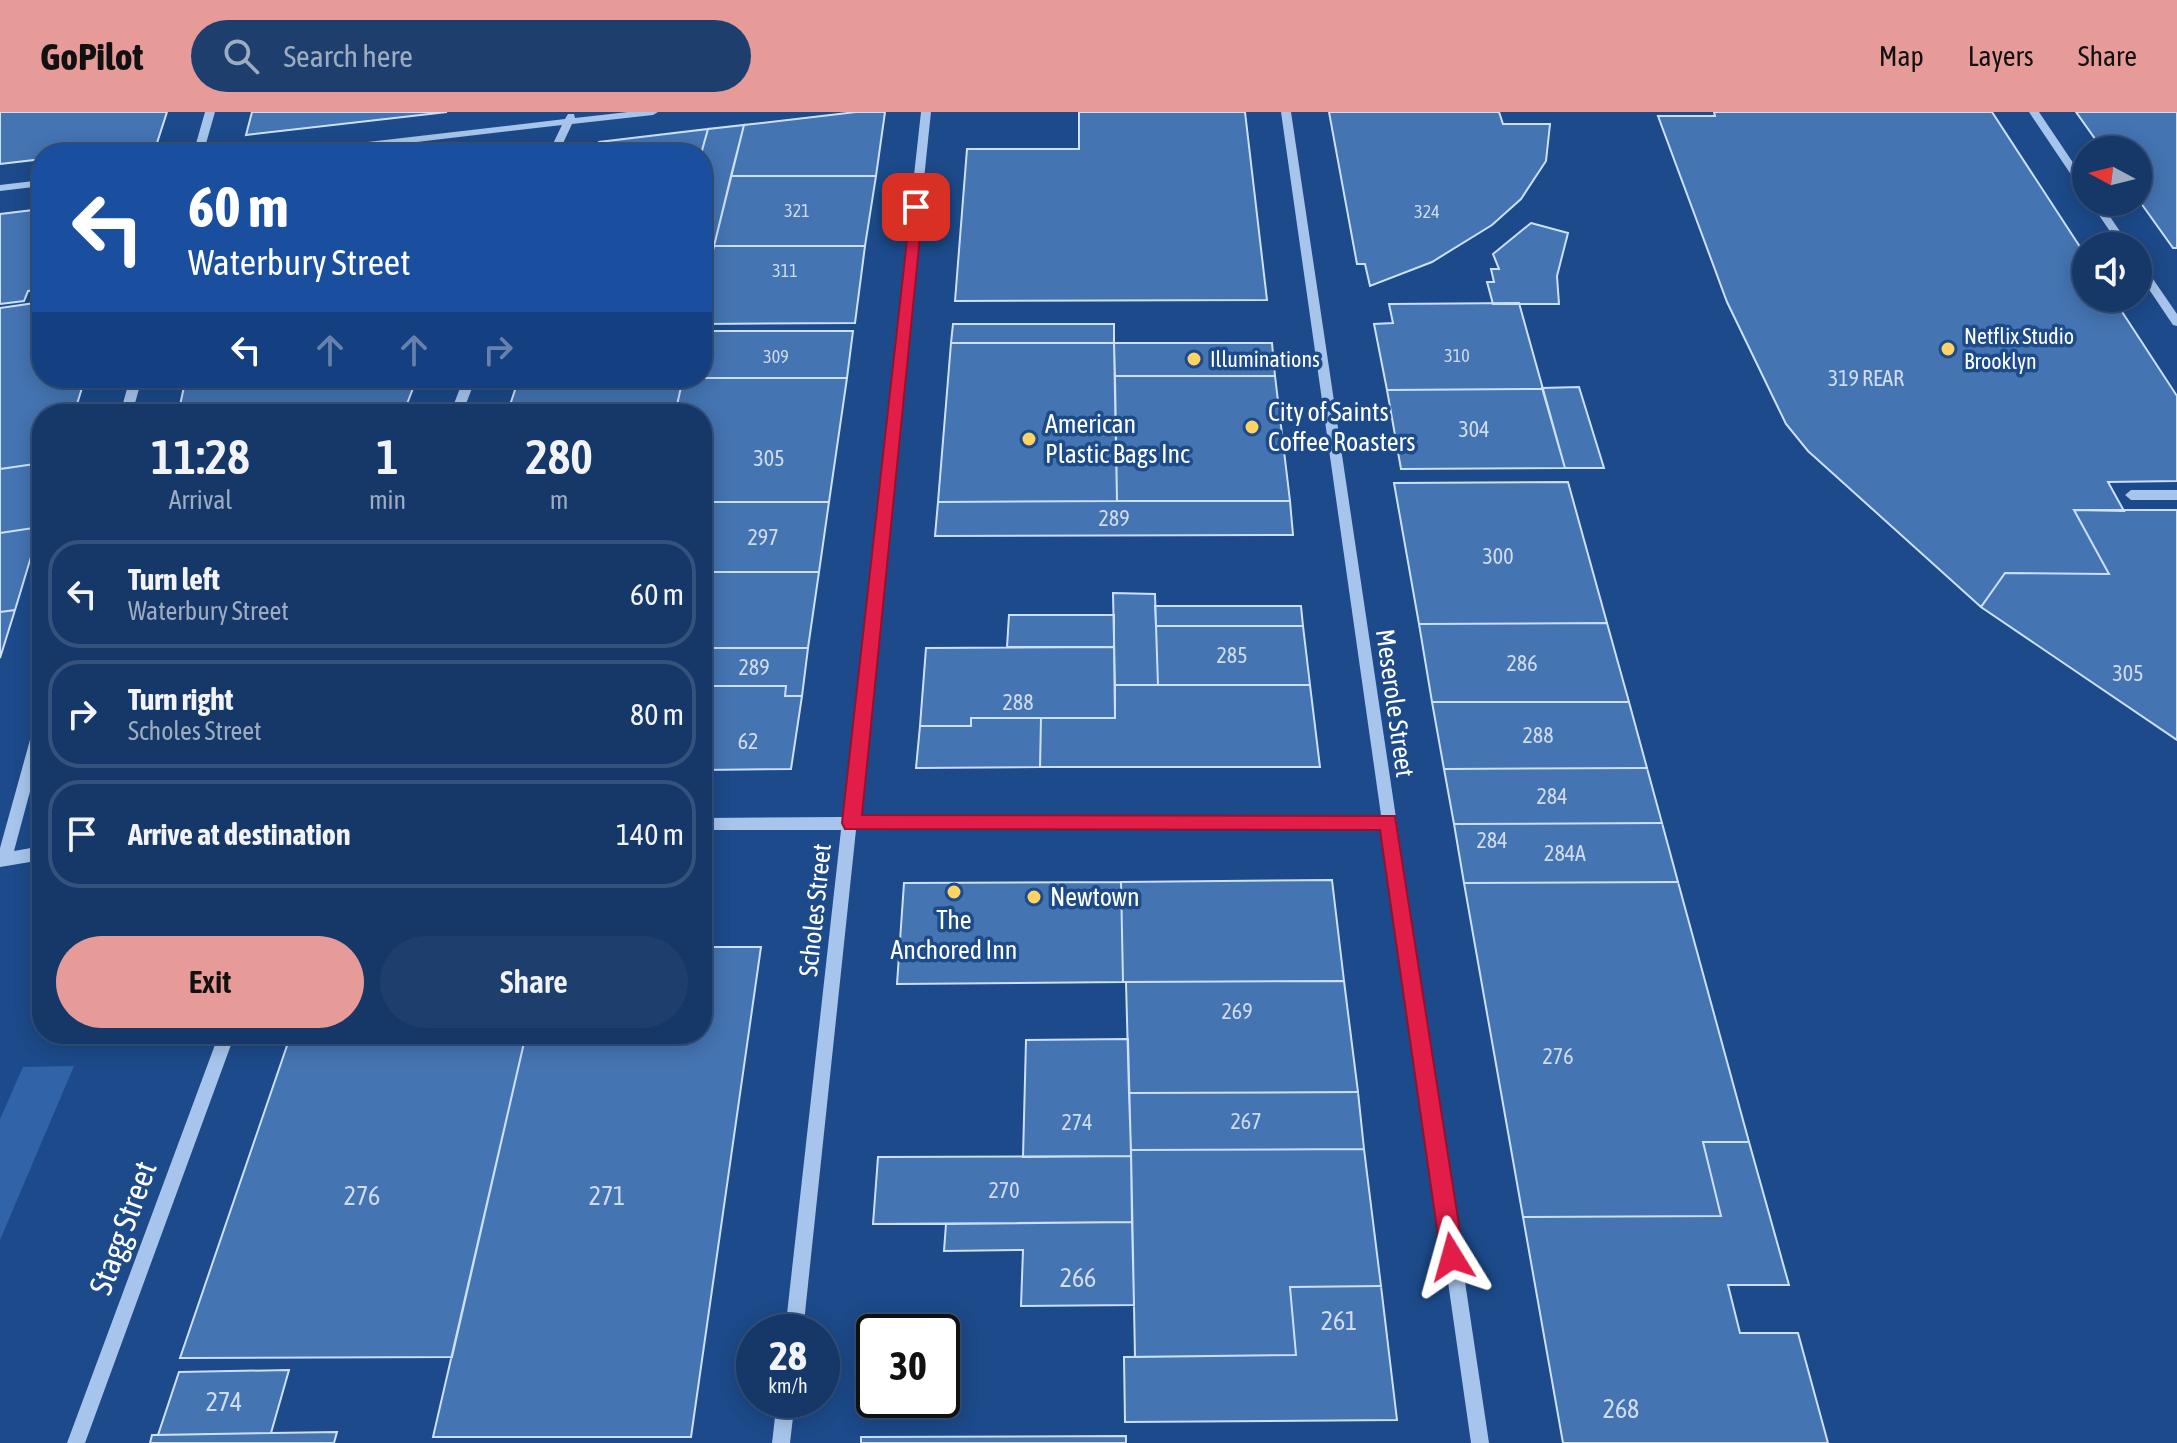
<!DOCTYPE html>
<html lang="en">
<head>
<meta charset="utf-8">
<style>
  body { margin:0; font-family:"Asap Condensed",sans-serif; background:#1e3f6e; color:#f1f3f6; height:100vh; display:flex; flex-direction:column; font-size:30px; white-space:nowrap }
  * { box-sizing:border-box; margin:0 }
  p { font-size:26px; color:#9dacc0 }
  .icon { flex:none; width:44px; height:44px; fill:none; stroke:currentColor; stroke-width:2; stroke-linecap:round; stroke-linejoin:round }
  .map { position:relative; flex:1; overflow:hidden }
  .sheet { position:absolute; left:32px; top:292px; width:680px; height:640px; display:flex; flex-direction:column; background:#153868; border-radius:32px; box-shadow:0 4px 20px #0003,0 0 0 2px #34527c }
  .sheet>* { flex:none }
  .guide { position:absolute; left:32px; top:32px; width:680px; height:244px; border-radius:32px; box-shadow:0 4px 20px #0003,0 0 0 2px #34527c; background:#1a4fa0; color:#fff; overflow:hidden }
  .needle { width:52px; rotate:277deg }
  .controls { position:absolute; left:2072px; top:24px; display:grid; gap:16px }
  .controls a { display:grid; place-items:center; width:80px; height:80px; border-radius:50%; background:#153868; box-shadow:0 4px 20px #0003,0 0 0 2px #34527c; font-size:40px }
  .speed { position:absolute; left:736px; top:1202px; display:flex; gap:16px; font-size:40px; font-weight:700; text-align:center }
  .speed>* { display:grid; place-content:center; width:104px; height:104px; border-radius:50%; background:#153868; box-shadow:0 4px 20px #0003,0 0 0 2px #34527c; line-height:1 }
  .speed small { font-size:20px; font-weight:400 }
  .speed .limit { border:4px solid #111; border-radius:12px; background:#fff; color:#111 }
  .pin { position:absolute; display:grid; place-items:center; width:68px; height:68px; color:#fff; margin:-34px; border-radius:16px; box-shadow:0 4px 12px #0006 }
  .me { position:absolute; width:88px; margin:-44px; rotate:352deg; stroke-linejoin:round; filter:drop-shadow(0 0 6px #0008) }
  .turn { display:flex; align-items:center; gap:28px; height:168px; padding:0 24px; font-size:36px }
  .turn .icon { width:104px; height:104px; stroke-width:2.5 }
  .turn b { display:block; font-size:56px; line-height:68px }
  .lanes { display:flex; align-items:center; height:76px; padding:0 24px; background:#0003; justify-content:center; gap:40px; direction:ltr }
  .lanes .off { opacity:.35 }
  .eta { display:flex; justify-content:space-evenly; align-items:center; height:136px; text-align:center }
  .eta b { font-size:48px; font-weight:600; line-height:56px }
  .cta { display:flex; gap:16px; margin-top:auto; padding:16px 24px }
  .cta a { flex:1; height:92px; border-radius:48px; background:#e69b98; color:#111; font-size:32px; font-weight:600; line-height:92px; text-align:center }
  .cta a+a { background:#1e3f6e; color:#f1f3f6 }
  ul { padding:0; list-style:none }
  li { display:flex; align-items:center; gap:24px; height:108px; margin:0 16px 12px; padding:0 8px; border:4px solid #34527c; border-radius:32px }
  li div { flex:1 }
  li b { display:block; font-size:30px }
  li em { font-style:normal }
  header { display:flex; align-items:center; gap:48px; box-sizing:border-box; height:112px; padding:0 40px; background:#e69b98; color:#111 }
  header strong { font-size:38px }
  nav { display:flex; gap:44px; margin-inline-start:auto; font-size:28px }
  .search { width:560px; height:72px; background:#1e3f6e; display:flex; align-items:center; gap:20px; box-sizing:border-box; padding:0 28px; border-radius:44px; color:#9dacc0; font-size:30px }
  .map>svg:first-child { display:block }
  .green { fill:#2f64a8 }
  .building { fill:#4474b2; stroke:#cce0f9; stroke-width:2 }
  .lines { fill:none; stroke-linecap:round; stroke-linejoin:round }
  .minor { fill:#a7c5ec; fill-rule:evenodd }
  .route { fill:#e11d48; stroke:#92132f; stroke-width:2 }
  .poi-dot { fill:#fdd364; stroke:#1c4a8a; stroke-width:3 }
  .labels { text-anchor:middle; stroke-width:7; stroke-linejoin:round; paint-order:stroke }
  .far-number-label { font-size:18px; fill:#d0dcec }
  .far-poi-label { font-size:22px; fill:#fff; stroke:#1c4a8a; text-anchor:start }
  .number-label { font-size:22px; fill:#d0dcec }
  .poi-label { font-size:26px; fill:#fff; stroke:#1c4a8a; text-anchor:start }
  .street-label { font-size:26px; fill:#fff; stroke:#1c4a8a }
  .near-number-label { font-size:26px; fill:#d0dcec }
  .near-street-label { font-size:32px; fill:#fff; stroke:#1c4a8a }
</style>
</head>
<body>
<header>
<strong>GoPilot</strong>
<div class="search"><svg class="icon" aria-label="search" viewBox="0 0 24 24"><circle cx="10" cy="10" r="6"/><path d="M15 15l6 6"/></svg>Search here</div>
<nav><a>Map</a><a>Layers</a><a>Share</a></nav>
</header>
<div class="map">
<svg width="2177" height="1331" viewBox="0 0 2177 1331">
  <rect width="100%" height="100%" fill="#1c4a8a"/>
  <!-- green -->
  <path class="green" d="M74,954L0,1128V1007L23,955Z"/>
  <!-- building -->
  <path class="building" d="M0,0H167L156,34L86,42H42V47L0,52Z
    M252,0H447L246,23Z
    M856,0H885L876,64H731L744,13Z
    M1079,0H1245L1267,188L955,189L967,37H1079Z
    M1329,0H1499L1503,12H1550L1546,49L1521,87L1492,113L1432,150L1370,174L1365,152H1357Z
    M1714,0H1992L2086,144V186H2113L2177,284V369L2108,370L2124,399L2074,398L2109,462L2005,461L1981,495L1808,339L1786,312L1727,190L1658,4H1715Z
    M2076,0H2177V136H2173L2138,87V38H2103Z
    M744,13L714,134H702L701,42L708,17Z
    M708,17L701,42H595L599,30Z
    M731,64H876L865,134H714Z
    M42,97V186L35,187L39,178L28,179L24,189L0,192V102Z
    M1531,111L1568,121L1557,164L1559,192H1493L1487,170H1494L1491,157H1499L1493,142Z
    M702,134H714L703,183H702Z
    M714,134H865L855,211L702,212V186Z
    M42,190V266H85L74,302H42V351L0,357V196Z
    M1519,191L1543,277L1387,278L1374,212L1393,211L1389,192Z
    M953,212H1114V231H951Z
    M703,219H853L847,266H692H702Z
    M951,231H1114L1117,389L938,390Z
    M1114,231H1272L1275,264H1115Z
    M1115,264H1275L1290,389H1117Z
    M187,266H257L184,275Z
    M257,266H417L403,302H263L265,293L178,302L184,275Z
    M519,266H683L675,302H507Z
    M683,266H847L829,390H702V302H675Z
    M1579,275L1604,356H1565L1542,276Z
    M1543,277L1565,356L1401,357L1387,278Z
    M265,293L263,302H197Z
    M42,351L40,415L0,421V357Z
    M1568,370L1607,511L1419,512L1394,371Z
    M1117,389H1290L1293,423L935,424L938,390Z
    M702,390H829L819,460H702Z
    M2074,398H2177V628L1981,495L2005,461L2109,462Z
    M40,415L15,498L0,500V421Z
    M702,460H819L808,536H702Z
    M1113,481L1155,482L1158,573H1115Z
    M1155,494H1301L1303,514H1156Z
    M15,498L0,546V500Z
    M1009,503H1114V535H1007Z
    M1607,511L1629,590H1432L1419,512Z
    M1156,514H1303L1310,573H1158Z
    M1114,535L1115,606H971V614H920L926,536Z
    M702,536H808L802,584H785L786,574H702Z
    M1115,573H1310L1320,655H1040L1041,606H1115Z
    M707,574H786L785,584H802L791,657L702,658V601Z
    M1432,590H1629L1647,656L1444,657Z
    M971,606H1041L1040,655L916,656L920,614H971Z
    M1647,656L1662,711L1454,712L1444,657Z
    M1662,711L1678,770L1464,771L1454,712Z
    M1332,768L1344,869L1123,870L1121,770Z
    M1121,770L1123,870L897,872L904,771Z
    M1678,770L1749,1030H1703L1721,1104L1523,1105L1464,771Z
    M702,835H761L691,1325H433L526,922H702Z
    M1344,869L1358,980L1129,981L1126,870Z
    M291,922H526L452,1245L180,1246Z
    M1128,927L1131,1044L1023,1045L1026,928Z
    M1358,980L1364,1037L1131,1038L1129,981Z
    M1703,1030H1749L1789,1173H1728L1740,1221H1798L1828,1331H1563L1523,1105L1721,1104Z
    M1364,1037L1381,1174L1290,1175L1296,1243L1135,1245L1131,1038Z
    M1131,1044L1132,1110L873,1112L878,1045Z
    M1132,1110L1134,1193L1021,1194L1023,1138L944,1139L946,1112Z
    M1381,1174L1397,1308L1125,1310L1124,1245L1296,1243L1290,1175Z
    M289,1258L271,1321L158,1323L179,1260Z
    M337,1320L334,1331H150L152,1323Z
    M1126,1324V1331H861V1325Z"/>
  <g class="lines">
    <!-- minor -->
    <path class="minor" d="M205,0H215L203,42H193Z
      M628,0H658L653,3L572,12L558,42H548L562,13L315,42H285L290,39L565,7L568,2H574L575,6Z
      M921,0H931L857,705L1381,703L1281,0H1291L1489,1331H1471L1383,715L856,718L803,1220H785L841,718H702V706L843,705Z
      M2029,0H2039L2086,70V80L2082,79Z
      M42,68V74L0,79V73Z
      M2090,90H2100L2130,134H2120Z
      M2138,150L2142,151L2177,202V214L2173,213L2138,161Z
      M130,266H142L132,302H120Z
      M464,266H476L462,302H450Z
      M2131,378H2177V388H2131L2125,383Z
      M42,604V635L14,739L42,734V748L0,755V736L35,610L37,606Z
      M219,922H235L85,1331H67Z
      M777,1288H795L790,1331H772Z"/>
  </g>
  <!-- route -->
  <path class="route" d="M911,92L923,95L862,703L1395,704L1464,1145L1460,1153L1452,1156L1444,1153L1441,1145L1380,718L845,717L842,711Z"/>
  <!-- markers -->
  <g class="poi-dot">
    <circle cx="1948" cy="237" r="8"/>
    <circle cx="1194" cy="247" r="8"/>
    <circle cx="1252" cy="315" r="8"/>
    <circle cx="1029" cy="327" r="8"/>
    <circle cx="954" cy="780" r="8"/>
    <circle cx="1034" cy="785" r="8"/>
  </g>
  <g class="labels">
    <!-- far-number labels -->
    <g class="far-number-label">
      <text x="797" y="105">321</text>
      <text x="1427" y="106">324</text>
      <text x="785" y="165">311</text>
      <text x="1457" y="250">310</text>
      <text x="776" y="251">309</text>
    </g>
    <!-- far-poi labels -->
    <g class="far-poi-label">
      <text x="1964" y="232">Netflix Studio<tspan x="1964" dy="25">Brooklyn</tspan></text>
      <text x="1210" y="255">Illuminations</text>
    </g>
    <!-- number labels -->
    <g class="number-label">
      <text x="1866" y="274">319 REAR</text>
      <text x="1474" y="325">304</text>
      <text x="769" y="354">305</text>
      <text x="1114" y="414">289</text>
      <text x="763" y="433">297</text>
      <text x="1498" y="452">300</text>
      <text x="1232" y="551">285</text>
      <text x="1522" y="559">286</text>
      <text x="754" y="563">289</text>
      <text x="2128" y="569">305</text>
      <text x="1018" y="598">288</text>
      <text x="1538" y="631">288</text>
      <text x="748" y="637">62</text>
      <text x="1552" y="692">284</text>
      <text x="1492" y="736">284</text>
      <text x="1565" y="749">284A</text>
      <text x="1237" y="907">269</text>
      <text x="1558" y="952">276</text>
      <text x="1246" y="1017">267</text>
      <text x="1077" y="1018">274</text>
      <text x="1004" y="1086">270</text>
    </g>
    <!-- poi labels -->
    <g class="poi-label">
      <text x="1268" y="309">City of Saints<tspan x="1268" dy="30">Coffee Roasters</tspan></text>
      <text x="1045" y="321">American<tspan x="1045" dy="30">Plastic Bags Inc</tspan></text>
      <text x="1050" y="794">Newtown</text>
      <text x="954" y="817" text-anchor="middle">The<tspan x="954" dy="30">Anchored Inn</tspan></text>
    </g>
    <!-- street labels -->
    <g class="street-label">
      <text transform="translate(1395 591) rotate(82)" y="9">Meserole Street</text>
      <text transform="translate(815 798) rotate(-84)" y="9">Scholes Street</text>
    </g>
    <!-- near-number labels -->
    <g class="near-number-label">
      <text x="362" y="1093">276</text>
      <text x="607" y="1093">271</text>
      <text x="1078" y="1175">266</text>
      <text x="1339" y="1218">261</text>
      <text x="224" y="1299">274</text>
      <text x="1621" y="1306">268</text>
    </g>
    <!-- near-street labels -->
    <g class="near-street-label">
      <text transform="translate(123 1116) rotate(-70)" y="11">Stagg Street</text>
    </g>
  </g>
</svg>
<div class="controls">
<a><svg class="needle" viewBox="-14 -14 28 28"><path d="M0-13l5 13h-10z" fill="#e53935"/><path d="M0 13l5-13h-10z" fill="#9dacc0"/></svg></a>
<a><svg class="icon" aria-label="sound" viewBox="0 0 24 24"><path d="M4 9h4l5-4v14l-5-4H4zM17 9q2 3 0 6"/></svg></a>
</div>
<div class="speed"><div>28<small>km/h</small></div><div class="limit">30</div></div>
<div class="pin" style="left:916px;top:95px;background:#d93025"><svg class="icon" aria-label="arrive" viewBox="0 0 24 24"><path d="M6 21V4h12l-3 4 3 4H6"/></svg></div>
<svg class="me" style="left:1452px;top:1145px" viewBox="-20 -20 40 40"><path d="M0-17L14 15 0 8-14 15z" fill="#e11d48" stroke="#fff" stroke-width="4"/></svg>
<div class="guide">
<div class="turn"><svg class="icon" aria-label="left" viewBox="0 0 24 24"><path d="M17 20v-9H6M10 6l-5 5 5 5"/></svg><div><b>60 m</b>Waterbury Street</div></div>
<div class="lanes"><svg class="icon" aria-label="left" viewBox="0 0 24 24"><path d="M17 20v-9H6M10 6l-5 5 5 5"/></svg><svg class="icon off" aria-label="ahead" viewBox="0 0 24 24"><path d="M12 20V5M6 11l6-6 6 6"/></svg><svg class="icon off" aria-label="ahead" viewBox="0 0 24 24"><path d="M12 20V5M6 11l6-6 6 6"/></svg><svg class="icon off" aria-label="right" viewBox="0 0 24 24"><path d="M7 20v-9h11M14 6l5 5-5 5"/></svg></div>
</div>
<section class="sheet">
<div class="eta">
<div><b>11:28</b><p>Arrival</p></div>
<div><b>1</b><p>min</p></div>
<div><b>280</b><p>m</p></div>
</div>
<ul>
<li><svg class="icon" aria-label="left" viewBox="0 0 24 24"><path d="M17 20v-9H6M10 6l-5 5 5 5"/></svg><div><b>Turn left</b><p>Waterbury Street</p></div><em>60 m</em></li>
<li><svg class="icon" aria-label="right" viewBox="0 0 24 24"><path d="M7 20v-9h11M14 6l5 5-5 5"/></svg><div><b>Turn right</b><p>Scholes Street</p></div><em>80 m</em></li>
<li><svg class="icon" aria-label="arrive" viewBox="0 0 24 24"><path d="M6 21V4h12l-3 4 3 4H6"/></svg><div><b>Arrive at destination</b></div><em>140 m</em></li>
</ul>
<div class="cta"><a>Exit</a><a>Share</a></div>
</section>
</div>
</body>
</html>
